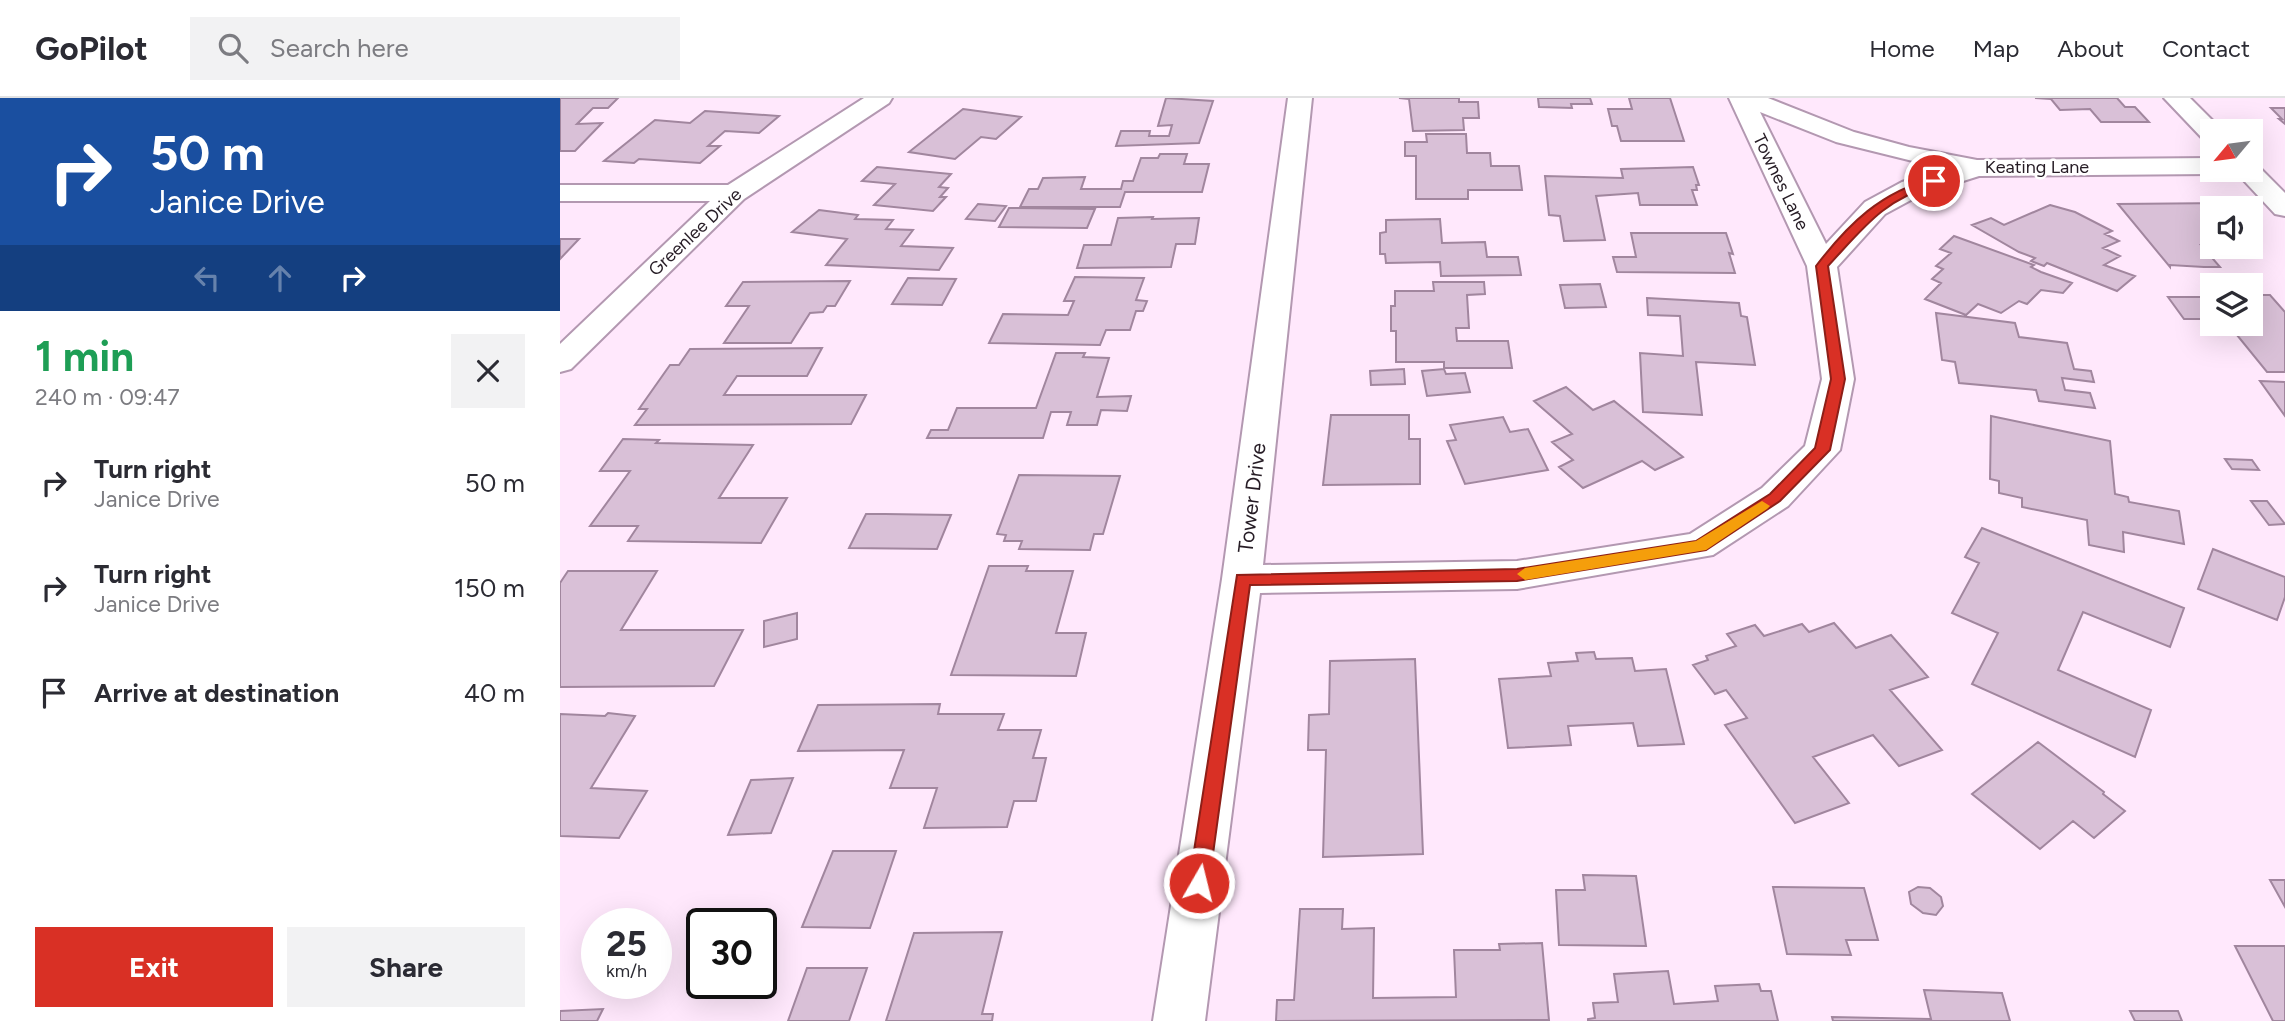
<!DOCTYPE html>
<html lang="en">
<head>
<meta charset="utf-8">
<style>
  body { margin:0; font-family:Figtree,sans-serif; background:#f2f2f3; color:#2b2b33; height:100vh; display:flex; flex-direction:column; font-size:26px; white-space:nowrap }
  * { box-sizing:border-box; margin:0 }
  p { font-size:23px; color:#7c7c81 }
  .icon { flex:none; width:38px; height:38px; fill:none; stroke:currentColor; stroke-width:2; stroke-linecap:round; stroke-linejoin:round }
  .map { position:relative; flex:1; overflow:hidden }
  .drawer { display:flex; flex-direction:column; background:#fff; width:560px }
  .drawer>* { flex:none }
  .top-card { background:#1a4fa0; color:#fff; overflow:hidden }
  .needle { width:46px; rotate:241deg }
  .controls { position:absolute; left:1640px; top:21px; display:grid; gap:14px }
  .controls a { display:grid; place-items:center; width:63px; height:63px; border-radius:0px; background:#fff; box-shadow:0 7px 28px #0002; font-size:35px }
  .speed { position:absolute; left:21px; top:810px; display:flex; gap:14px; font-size:35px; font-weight:700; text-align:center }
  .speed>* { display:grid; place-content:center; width:91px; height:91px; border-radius:50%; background:#fff; box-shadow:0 7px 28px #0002; line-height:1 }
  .speed small { font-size:18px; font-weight:400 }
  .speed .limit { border:4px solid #111; border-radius:10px; background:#fff; color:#111 }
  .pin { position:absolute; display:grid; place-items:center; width:60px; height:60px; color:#fff; margin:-30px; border:4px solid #fff; border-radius:50%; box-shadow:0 2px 7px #0007 }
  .me { position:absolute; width:77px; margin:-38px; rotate:8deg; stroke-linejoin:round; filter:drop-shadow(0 0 5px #0008) }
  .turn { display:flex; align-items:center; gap:24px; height:147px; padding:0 35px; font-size:32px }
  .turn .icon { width:91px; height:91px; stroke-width:2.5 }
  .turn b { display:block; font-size:49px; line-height:60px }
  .lanes { display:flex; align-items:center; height:66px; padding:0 35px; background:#0003; justify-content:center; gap:35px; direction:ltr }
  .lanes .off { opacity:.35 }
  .round { display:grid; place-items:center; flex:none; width:74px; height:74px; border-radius:0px; background:#f2f2f3 }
  .summary { display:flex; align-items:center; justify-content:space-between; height:119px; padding:0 35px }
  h1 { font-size:42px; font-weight:700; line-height:52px; color:#1e9e55 }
  .button { display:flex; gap:14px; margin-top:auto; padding:14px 35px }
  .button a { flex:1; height:80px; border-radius:0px; background:#d93025; color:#fff; font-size:28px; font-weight:700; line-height:80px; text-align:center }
  .button a+a { background:#f2f2f3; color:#2b2b33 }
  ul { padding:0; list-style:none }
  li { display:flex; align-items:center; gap:21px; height:105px; padding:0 35px }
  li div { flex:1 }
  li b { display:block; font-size:26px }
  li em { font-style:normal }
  header { display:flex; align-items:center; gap:42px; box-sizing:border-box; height:98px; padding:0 35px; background:#fff; border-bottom:2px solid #e1e1e2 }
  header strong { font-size:33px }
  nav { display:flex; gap:38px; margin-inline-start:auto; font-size:24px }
  .search { width:490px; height:63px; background:#f2f2f3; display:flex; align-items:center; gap:18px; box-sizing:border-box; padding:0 24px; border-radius:0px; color:#7c7c81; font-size:26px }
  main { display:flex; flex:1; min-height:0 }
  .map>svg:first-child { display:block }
  .building { fill:#d9c0d7; stroke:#a1869e; stroke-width:2 }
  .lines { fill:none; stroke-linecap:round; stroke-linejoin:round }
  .street-casing { stroke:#b398b1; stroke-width:4 }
  .street { fill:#fff; fill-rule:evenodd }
  .route { fill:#d93025; stroke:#8d1f18; stroke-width:2 }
  .slow { fill:#f59e0b }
  .labels { text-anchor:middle; stroke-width:5; stroke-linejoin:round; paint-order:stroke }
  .far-street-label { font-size:18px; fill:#261c25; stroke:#fff }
  .street-label { font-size:21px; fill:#261c25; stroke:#fff }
</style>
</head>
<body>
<header>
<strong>GoPilot</strong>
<div class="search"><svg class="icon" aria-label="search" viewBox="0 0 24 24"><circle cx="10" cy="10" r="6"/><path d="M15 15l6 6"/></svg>Search here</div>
<nav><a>Home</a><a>Map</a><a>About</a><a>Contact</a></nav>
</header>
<main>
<section class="drawer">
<div class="top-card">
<div class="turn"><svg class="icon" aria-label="right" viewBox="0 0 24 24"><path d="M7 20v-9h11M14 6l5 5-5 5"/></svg><div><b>50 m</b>Janice Drive</div></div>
<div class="lanes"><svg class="icon off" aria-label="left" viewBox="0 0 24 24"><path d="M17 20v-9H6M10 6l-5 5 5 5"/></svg><svg class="icon off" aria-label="ahead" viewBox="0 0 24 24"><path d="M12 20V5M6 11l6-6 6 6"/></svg><svg class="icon" aria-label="right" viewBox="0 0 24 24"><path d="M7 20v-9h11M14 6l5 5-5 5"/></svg></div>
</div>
<div class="summary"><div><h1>1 min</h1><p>240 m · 09:47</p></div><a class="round"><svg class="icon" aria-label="close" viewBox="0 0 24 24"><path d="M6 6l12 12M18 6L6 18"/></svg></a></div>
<ul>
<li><svg class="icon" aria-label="right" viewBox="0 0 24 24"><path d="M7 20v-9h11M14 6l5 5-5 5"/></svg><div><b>Turn right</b><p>Janice Drive</p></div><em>50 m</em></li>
<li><svg class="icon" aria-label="right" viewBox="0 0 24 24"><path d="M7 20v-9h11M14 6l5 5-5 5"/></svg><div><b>Turn right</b><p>Janice Drive</p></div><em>150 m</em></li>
<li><svg class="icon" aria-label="arrive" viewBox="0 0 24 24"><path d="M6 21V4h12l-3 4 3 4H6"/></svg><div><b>Arrive at destination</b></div><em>40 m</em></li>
</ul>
<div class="button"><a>Exit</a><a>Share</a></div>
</section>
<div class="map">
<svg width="1725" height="923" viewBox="0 0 1725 923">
  <rect width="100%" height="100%" fill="#ffe8fc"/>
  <!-- building -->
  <path class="building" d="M0,0H58L48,10H33L17,26L42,25L15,53H0Z
    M606,0L653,3L639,45L556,48L561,33H590L589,38H609L612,27L598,28Z
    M899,0V4H918L919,20H903L904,32L853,33L849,1L839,0Z
    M978,0H1030L1032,6H1011L1012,10L979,9Z
    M1069,0H1110L1124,43H1061L1057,28H1052L1048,11H1072Z
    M1475,0H1557L1565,9H1575L1589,24H1541L1530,11L1500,12L1491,1Z
    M1711,10H1725V26L1719,21H1722Z
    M403,11L461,19L436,41L421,39L395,61L349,54Z
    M145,13L219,18L199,35L165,33L148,48H160L140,65L79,61L74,65L44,63L95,22L130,25Z
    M866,36H906L907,55H930L931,68H959L962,92H908V101H856V58H845V44H867Z
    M600,56H627L624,66H649L642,94H565L560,109H460L469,91H478L483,80L525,79L521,91H561L563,83H573L581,60H598Z
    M317,69L391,76L379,89L388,90L380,99H386L373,113L314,107L335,86L302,83Z
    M1133,69L1139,87H1136L1137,92H1132L1137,107H1080L1078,95L1036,98L1045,142L1004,143L1000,118L989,117L985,78L1063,80L1061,71Z
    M1667,105L1671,110H1652V147H1641L1660,169H1644L1610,167V169L1558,106Z
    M418,106L446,108L435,123L406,121Z
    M1490,107L1515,114L1552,133L1545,136L1559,143L1543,150L1560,158L1544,167L1575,178L1557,193L1487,165L1484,168L1471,163L1475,160L1459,154L1412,127L1431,120L1444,127Z
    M449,110L535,111L527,130L439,129Z
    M259,112L298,117L295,121L333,122L326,131L353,132L341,148L393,150L379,172L266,167L287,141L232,134Z
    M593,119L592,121L639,120L635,146H616L611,169L517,170L524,147H551L558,120Z
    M880,121L882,145L925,144L927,159H958L961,177L881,178L880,164L826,165L825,156H820V135L826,134V122Z
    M1071,135H1166L1173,156L1169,155L1175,175L1057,174L1053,159H1076Z
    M1394,138L1474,167L1471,169L1481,174L1512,185L1503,195L1481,192L1467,206L1459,203L1441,215L1418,206L1406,217L1365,201L1381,185L1372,181L1383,171L1376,168L1391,155L1380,151Z
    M0,141H19L0,161Z
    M515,179L584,180L576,202L587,203L583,213H576L570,232H546L540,247L429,245L443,216L508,217L514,203H504Z
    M348,180L396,181L382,207L332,206Z
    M290,183L275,208H267L263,214L250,215L231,245H164L189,208H166L183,184Z
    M873,184H924L925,196L907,197L909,230H896L897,243H948L952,270H884V264H836V233H831V208H835V193H874Z
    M1040,186L1046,209L1005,210L1000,187Z
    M1645,196H1652V221H1624L1608,199H1648Z
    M1690,197H1710L1725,214V274H1707L1668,226H1690Z
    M1087,200L1179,205L1181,218L1187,219L1195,267L1136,264L1142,317L1083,314L1080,255L1123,258L1120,218L1088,217Z
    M1376,215L1455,225L1459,239L1507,245L1514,271L1531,273L1534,284L1502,280L1505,292L1530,295L1535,310L1479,303L1476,292L1399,285L1395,264L1382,262Z
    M262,250L247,278H177L164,297H306L291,326L75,327L87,311H79L110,267H119L130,251Z
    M496,255H525L523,259L549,260L537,299L571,298L567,313L541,312L537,327H507L511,314H491L483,340H367L371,332H388L397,310H476Z
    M844,271L845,286L811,287L810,273Z
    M884,271L886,276L905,275L910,294L867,298L862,273Z
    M1700,283L1725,284V318Z
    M1006,289L1033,312L1054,303L1123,359L1095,372L1082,363L1023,390L999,369L1013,362L992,344L1012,336L974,303Z
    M771,317H849V341H860V386L763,387Z
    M1431,318L1550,343L1555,396L1568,399L1569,404L1619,413L1624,446L1563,434L1564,454L1529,447L1527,422L1462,409V400L1439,395V383L1430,381Z
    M943,319L950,334L968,331L988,372L905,386L887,343L896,342L890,327Z
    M63,341L99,342L96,345L193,347L159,400H227L201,445L68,443L78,428H30L70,373H40Z
    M1665,361L1692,362L1699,372L1672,371Z
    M459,377L560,378L543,436H534L530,452L459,451L462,443H444L446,437L437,436Z
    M1691,403H1707L1725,426L1709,427Z
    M306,416H325L391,417L377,451L289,450Z
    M1422,430L1624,510L1610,549L1523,514L1498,572L1591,612L1575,659L1412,586L1438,535L1392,515L1419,465L1405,459Z
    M1653,451L1725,479V499L1717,522L1638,491Z
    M429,468H468L466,473H513L496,535H526L516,578L391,577Z
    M8,473H97L61,532H183L154,588L0,589V485Z
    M237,515V541L204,549V523Z
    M1274,525L1296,550L1331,537L1368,579L1330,592L1382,652L1339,668L1313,637L1253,659L1289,705L1235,725L1165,627L1187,620L1166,592L1155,596L1133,567L1148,562L1146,558L1176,548L1167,536L1195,527L1204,538L1242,526L1249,534Z
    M1034,554L1036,561L1072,560L1075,573L1106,571L1124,646L1078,648L1073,625L1008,628L1011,647L948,650L939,581L991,578L988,565L1018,563L1016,555Z
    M855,561L863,756L763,759L766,652H748L749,617L769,616L770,563Z
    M380,606L378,616H444L438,632H481L473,660H486L476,703H454L447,729L364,730L377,690H330L344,652L238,653L258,607Z
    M48,615L75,618L31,690L87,693L59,740L0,738V616L45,618Z
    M1478,644L1544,694L1543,696L1565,713L1534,740L1513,723L1480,751L1412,696Z
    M233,680L211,735L168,737L191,682Z
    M273,753H336L310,830L242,829Z
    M1023,777L1076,778L1086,848L999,847L996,792H1025Z
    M1710,782H1725V809Z
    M1213,789L1304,790L1318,842H1286L1291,857L1227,856Z
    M1358,789L1370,790L1381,799L1383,808L1376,817L1363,815L1351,806L1349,794Z
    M740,811H783L782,831L814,830L813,900L896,899L894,852H940L939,846L982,845L989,922L716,923L717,902H734Z
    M442,834L422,916H433L432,923H326L354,835Z
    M1675,848H1725V923H1713Z
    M247,870H307L289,923H228Z
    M1108,873L1114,906L1158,903L1155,888L1199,886L1201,893H1211L1218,923H1028V921L1035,920L1033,905L1058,904L1054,876Z
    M1364,892L1442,895L1450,923H1273L1272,919L1371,921Z
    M43,911L37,923H0V913Z
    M1570,913H1618L1622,923H1575Z"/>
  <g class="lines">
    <!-- street casing -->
    <g class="street-casing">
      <path id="street" d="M304,0H332L329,5L184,101L11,271L0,274V246L150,103H0V87H168Z
        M728,0H752L703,467L957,463L1130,436L1202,390L1245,348L1262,281L1247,168L1169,0H1208L1294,34L1349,49L1417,62L1652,60V72H1663L1652,76L1419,78L1362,96L1325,116L1277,169L1294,281L1280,352L1228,408L1153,457L957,491L700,495L645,923H593L662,481ZM1200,14L1276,44L1385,71L1342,84L1305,104L1266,146Z
        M1604,0H1630L1663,33H1652V44L1643,41Z
        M1690,65L1696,66L1725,95V118L1715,116L1674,72H1690Z"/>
    </g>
    <!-- street -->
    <use href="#street" class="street"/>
  </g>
  <!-- route -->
  <path class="route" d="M1374,80L1378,81V85C1322,103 1306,127 1268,168L1285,281L1270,352L1220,403L1146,452L957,483L690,487L649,785L646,791L639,794L631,791L629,785L677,477L957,471L1136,443L1210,396L1255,350L1271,281L1256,168C1289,125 1321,94 1374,80Z"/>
  <!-- slow -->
  <path class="slow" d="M1202,403L1210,408L1207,411L1146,452L965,482L957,476L965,470L1136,443Z"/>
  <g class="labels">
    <!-- far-street labels -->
    <g class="far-street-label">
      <text x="1477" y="75">Keating Lane</text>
      <text transform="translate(1221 84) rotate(64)" y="6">Townes Lane</text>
      <text transform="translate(135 134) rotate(-43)" y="6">Greenlee Drive</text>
    </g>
    <!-- street labels -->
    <g class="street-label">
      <text transform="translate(692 400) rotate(-83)" y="7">Tower Drive</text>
    </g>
  </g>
</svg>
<div class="controls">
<a><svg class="needle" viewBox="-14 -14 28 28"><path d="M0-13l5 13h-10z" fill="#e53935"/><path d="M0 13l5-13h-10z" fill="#7c7c81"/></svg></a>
<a><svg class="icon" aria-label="sound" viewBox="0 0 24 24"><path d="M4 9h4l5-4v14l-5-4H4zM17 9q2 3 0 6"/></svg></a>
<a><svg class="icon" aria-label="layers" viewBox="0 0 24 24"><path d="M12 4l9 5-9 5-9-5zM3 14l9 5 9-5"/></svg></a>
</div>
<div class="speed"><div>25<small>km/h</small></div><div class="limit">30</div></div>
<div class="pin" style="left:1374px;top:83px;background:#d93025"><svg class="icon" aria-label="arrive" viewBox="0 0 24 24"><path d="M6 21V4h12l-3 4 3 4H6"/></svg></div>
<svg class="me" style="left:639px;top:785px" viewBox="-20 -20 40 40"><circle r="17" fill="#d93025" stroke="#fff" stroke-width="3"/><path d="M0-11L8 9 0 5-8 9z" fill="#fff"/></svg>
</div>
</main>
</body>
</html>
